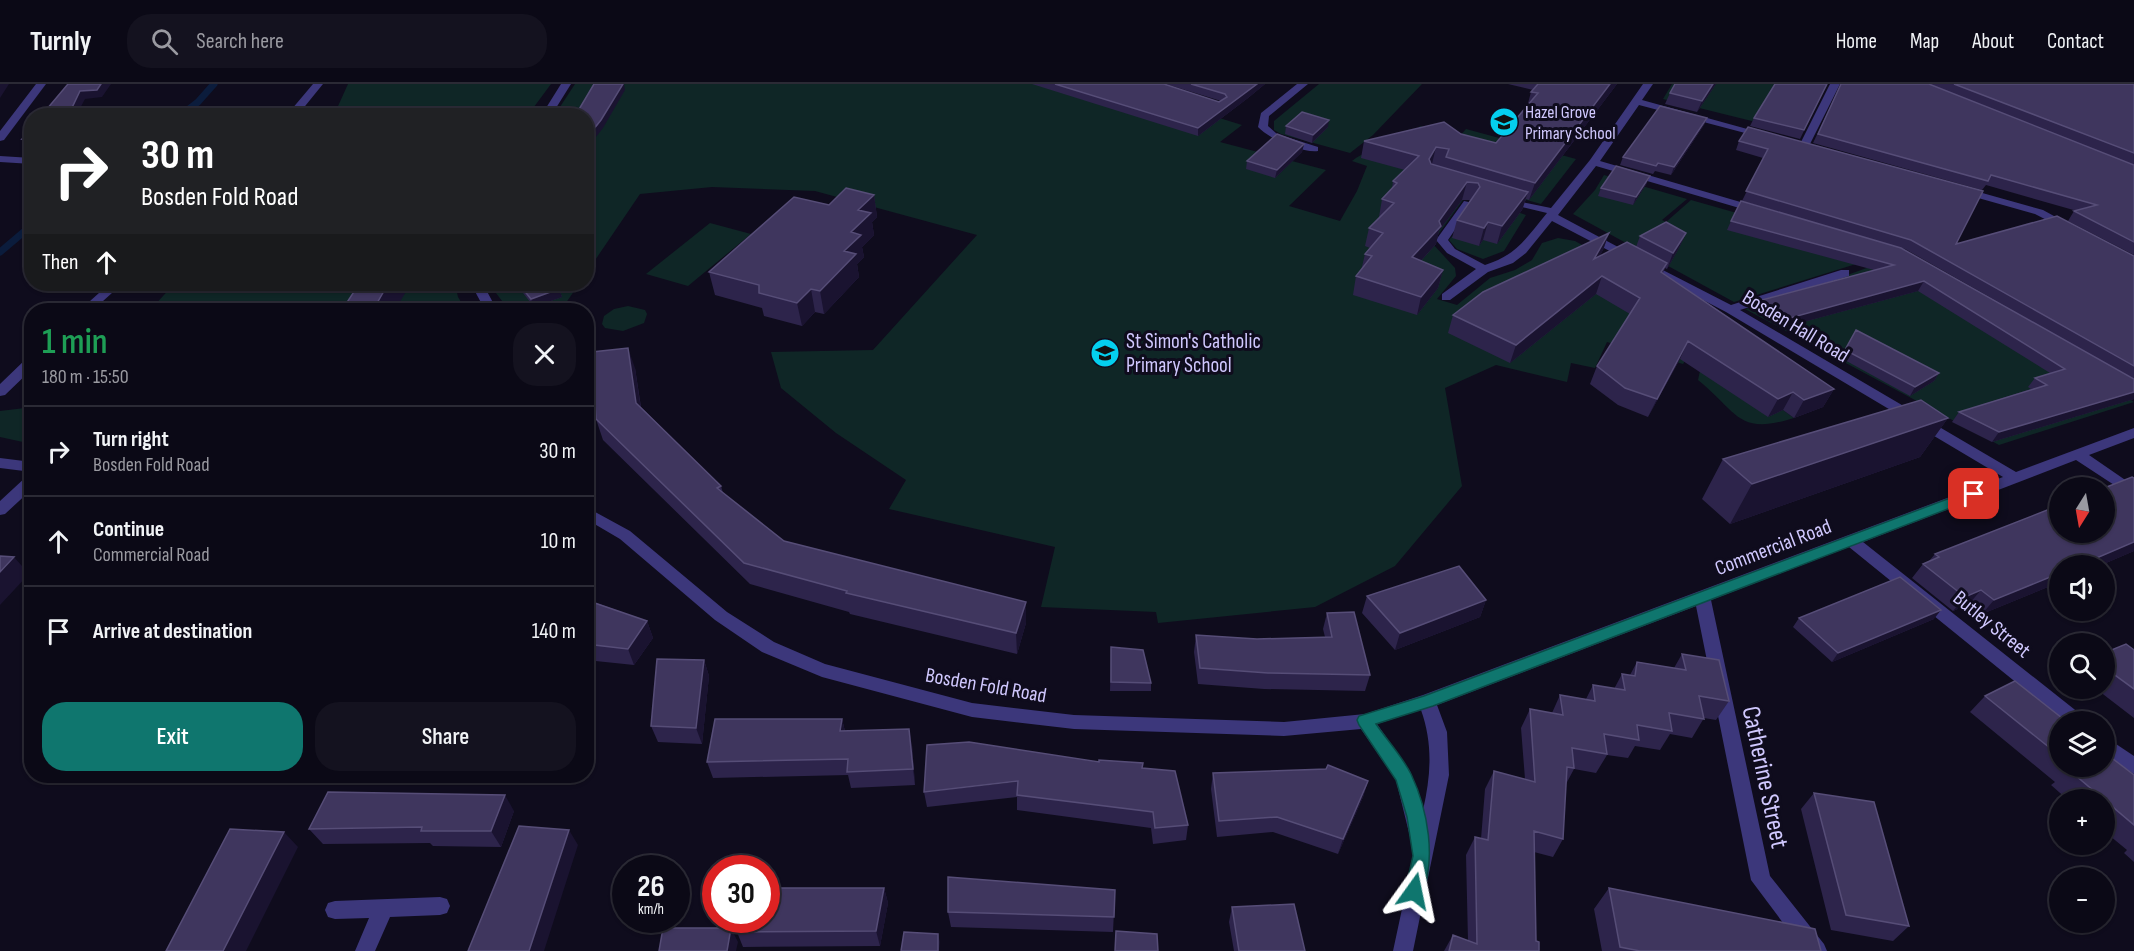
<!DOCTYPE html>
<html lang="en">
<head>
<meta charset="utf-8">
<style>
  body { margin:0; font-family:"Sofia Sans Condensed",sans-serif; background:#14121f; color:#f1f3f6; height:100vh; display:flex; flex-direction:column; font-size:22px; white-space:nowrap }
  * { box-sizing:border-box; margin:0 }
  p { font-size:20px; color:#9a9aa1 }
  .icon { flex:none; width:33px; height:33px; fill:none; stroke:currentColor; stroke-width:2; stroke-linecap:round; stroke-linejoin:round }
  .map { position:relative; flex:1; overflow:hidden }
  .details { position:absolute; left:24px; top:219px; width:570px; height:480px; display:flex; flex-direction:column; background:#0b0916; border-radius:24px; box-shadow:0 2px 4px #0004,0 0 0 2px #2b2a35 }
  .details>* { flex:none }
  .guide { position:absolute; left:24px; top:24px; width:570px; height:183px; border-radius:24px; box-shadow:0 2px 4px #0004,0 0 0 2px #2b2a35; background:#202124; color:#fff; overflow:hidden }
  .needle { width:39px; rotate:191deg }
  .buttons { position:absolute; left:2049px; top:393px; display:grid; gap:12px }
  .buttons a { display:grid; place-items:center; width:66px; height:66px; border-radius:50%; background:#0b0916; box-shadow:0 2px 4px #0004,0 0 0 2px #2b2a35; font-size:30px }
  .speed { position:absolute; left:612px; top:771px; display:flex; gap:12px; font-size:30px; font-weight:700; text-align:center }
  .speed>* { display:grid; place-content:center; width:78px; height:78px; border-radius:50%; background:#0b0916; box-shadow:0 2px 4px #0004,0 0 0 2px #2b2a35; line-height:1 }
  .speed small { font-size:15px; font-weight:400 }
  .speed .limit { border:9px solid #d22; background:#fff; color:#111 }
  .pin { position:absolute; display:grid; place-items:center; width:51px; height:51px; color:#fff; margin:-26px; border-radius:12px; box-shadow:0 3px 9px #0006 }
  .me { position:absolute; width:66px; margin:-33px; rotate:12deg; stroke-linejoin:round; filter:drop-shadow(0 0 4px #0008) }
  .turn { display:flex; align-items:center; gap:21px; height:126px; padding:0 18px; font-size:27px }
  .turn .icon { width:78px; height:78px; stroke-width:2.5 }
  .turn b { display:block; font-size:42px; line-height:51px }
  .then { display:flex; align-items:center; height:57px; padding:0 18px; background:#0003; gap:12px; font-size:22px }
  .round { display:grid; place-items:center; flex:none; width:63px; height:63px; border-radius:24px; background:#14121f }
  .overview { display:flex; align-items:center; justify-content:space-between; height:102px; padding:0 18px }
  h1 { font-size:36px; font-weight:600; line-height:45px; color:#1e9e55 }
  .button { display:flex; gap:12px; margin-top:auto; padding:12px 18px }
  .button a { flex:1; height:69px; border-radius:24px; background:#0f766e; color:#fff; font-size:24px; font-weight:600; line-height:69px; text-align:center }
  .button a+a { background:#14121f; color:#f1f3f6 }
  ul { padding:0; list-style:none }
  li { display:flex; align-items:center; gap:18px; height:90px; padding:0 18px; border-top:2px solid #2b2a35 }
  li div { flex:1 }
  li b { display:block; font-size:22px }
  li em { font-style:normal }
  header { display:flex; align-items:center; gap:36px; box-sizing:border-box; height:84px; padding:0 30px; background:#0b0916; border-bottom:2px solid #2b2a35 }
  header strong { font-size:28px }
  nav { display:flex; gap:33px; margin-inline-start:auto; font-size:21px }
  .search { width:420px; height:54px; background:#14121f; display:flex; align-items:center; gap:15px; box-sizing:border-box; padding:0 21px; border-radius:24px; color:#9a9aa1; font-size:22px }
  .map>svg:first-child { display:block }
  .green { fill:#0f2626 }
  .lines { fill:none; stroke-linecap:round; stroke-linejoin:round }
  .stream { stroke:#0b1c3c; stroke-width:7 }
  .minor { fill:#3c377b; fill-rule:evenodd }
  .wall { fill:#2d244b; fill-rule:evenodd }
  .shaded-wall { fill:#1a1330 }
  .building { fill:#3f365e; stroke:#564d77; stroke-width:1.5 }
  .route { fill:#0f766e; stroke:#0a4d48; stroke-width:1.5 }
  .labels { text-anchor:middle; stroke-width:6; stroke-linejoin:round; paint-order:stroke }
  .far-poi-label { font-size:18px; fill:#d0c8fe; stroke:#0f0c1d; text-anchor:start }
  .street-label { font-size:21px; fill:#d0c8fe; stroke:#0f0c1d }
  .poi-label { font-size:21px; fill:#d0c8fe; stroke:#0f0c1d; text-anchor:start }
  .near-street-label { font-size:26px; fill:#d0c8fe; stroke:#0f0c1d }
</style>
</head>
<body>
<header>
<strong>Turnly</strong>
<div class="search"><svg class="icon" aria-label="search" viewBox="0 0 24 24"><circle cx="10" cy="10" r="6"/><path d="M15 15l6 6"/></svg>Search here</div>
<nav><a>Home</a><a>Map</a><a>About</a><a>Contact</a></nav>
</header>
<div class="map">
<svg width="2134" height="867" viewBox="0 0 2134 867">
  <rect width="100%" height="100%" fill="#0f0c1d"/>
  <!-- green -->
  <path class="green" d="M348,0H551L528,31H334Z
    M575,0H1110L1242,41L1220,58L1326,86L1289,122L1340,137L1357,107L1367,82L1352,77C1373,60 1404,62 1420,42L1459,53L1466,45L1576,75L1541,120L1446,94L1456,84L1433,79L1418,96L1466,112L1432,159L1455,184L1456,192L1437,215L1457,221L1490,194L1515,186L1532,176L1542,159L1558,154L1575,157L1684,217L1697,258L1683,280L1607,258L1595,284L1571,279L1567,298L1496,281L1445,304L1462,402L1395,482L1315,523L1158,539L1156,528L1041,523L1055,463L889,425L906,396L836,349L781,304L771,268L873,266L977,151L815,107L712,103L640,110L587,188L586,32H554Z
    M1319,0H1422L1373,51L1350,69L1281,50L1274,46V37Z
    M1672,0H1819L1796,48L1663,15Z
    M1604,91L1687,115L1662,136L1666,138L1691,116L1885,171L1734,218L1573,130L1595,106Z
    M1482,116L1526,131L1504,167L1483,175L1457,165L1449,156Z
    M710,139L751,150L688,202L646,190Z
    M1897,173L2134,318L1999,361L1745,225L1814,207L1828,198Z
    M174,200H455L458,213L466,226L152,224Z
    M489,200H579L561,226H509Z
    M628,222L645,226L647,230L644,239L623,247L605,244L602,240L604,232L614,225Z
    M1701,282L1773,319L1794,334C1737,352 1738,328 1698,296Z
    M31,318V341L23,358L0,353V327L25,324Z"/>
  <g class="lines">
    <!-- stream -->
    <path class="stream" d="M180,32L198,18L214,0
      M0,168L32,141"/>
    <!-- minor -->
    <path class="minor" d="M36,0H46L4,56L0,57V47Z
      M313,0H323L297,32H286Z
      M561,0H571L551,32H541Z
      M1297,0H1308L1269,32L1268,42L1277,50L1318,63V67C1302,69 1269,55 1258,43L1261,29Z
      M1643,0H1653L1642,16L1769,51L1764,54L1639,21L1600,77L1761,124V128H1753L1596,82L1558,131L1635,172V176H1627L1552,137L1526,169L1513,179L1488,188L1450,216H1442V210L1476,185L1447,169L1436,156L1464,117L1473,119L1448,156L1455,165L1485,181C1517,171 1526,154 1547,129L1501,118V114L1551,124L1590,76Z
      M1830,0H1840L1809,62L1800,64L1799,62Z
      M0,72L32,74V80L0,78Z
      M1961,103L2043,126L2074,143L2068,146L2064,145L2035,130L1957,108L1956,106Z
      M1655,182L1731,221L1841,186H1849V192L1740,226L2016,388L2134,344V354L2089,371L2134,402V414L2076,376L1863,458L2084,633L2087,638H2065L1849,463L1711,516L1770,792L1824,860L1827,867H1804L1751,796L1696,522L1437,621L1447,648L1449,691L1413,867H1393L1414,769L1396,696L1361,645L1284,652L1074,645L972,633L822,593L762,568L715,536L620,455L586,435V423L630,447L727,528L774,558L825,580L972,619L1074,631L1284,638L1365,630L1423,611L2003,393L1726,228L1651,189L1649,186ZM1421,626C1433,660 1431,691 1423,726L1410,687L1377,640Z
      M109,200H122L93,226H80Z
      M471,200H483L497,226H485Z
      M32,273V285L5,311L0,312V300L27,274Z
      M0,374L32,378V388L0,384Z
      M32,391V405L5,430L0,431V417L27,392Z
      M2104,652L2134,672V690L2104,670Z
      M440,813L447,815L450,822L447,829L440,831L390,833L375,867H355L369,834L335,835L328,833L325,826L328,819L335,817Z"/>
  </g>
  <!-- wall -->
  <path class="wall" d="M1032,0H1164L1219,18L1221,17L1166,0H1265L1248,14L1198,52Z
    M1508,0H1617L1529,116L1526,115L1522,126L1497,160L1483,156L1479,162L1452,154L1457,136L1470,116H1462L1439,147L1436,160L1421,177L1443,186L1438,204L1417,231L1353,211L1356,192L1361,187L1365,170L1370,164L1365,162L1369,144L1380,133H1379L1382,115L1392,105L1393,97L1405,86L1361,74L1364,57L1496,59L1527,23L1531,8L1533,6Z
    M1675,0H1716L1697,28L1665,20L1670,9Z
    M1827,0L1800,55L1750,42L1754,34Z
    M1841,0H2134V171L2068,137L2074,127H2077L1986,101L1982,106L1813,59Z
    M1707,34L1704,41L1671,91L1655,87L1653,90L1620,81L1623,73Z
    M1286,42L1328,43L1312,59L1285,50Z
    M1748,43L1956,160L2134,172V315L1992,358L1952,338L1959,328L2031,305L2028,303L2035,294L2050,289L1918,207L1785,243L1754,227L1758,217L1874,186L1727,146L1731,137L1894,162L1742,117L1763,74L1736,66L1739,57ZM1901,164L1905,165L2016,228Z
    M1304,60L1302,68L1275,94L1246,85L1247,77Z
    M1647,99L1633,121L1598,112L1601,104Z
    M874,111L877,133L872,138L874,151L862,163L864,173L857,180L859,193L824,230L815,228L802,242L764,232L762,224L715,211L709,188L829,121Z
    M1609,149L1603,166L1599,173L1636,163L1640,152L1686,149L1679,164L1667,185L1665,184L1663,189L1834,305L1823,323L1794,334L1783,326L1768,333L1680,275L1648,333L1618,321L1590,300L1597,282L1630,230L1596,210L1510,279L1448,249L1453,231Z
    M516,200H555L559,205L562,213L534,223Z
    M1856,246L1939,289L1934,297L1910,312L1841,274Z
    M635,284L641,323L721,402L723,409L784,457L1026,539L1017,570L850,530L849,528L750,500L603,356L596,335Z
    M1948,334L1920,373L1730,440L1702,415L1723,375Z
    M2134,394V467L2099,482H2060V498L1982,530L1969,520L1953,527L1912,494L1923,480L1929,477L1935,470Z
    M1367,512L1486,516L1480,533L1395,566L1362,529Z
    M586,514L588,516L647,537L653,554L634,581L586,576Z
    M1327,529L1370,591L1365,607L1264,605L1198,600L1194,568L1196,551L1257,555L1325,553L1323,545Z
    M1799,534L1934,535L1832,578L1793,543Z
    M1111,563L1151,599V607H1110Z
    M2134,566V634L2095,604H2104V569Z
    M1682,570L1729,617L1716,636L1704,634L1692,654L1670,650L1660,666L1635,662L1628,674L1607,671L1596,689L1574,685L1566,700L1563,755L1553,773L1534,768L1536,857L1539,867H1444L1453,851L1468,857L1466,771L1475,753L1481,755L1485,705L1494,687L1525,695L1521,644L1530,625L1552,629L1560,611L1586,615L1593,601L1614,605L1622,590L1630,591L1637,578L1674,584Z
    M704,576L709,592L702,660L658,658L651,642Z
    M1985,612L2060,638V682H2104L2134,691V778L2124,769L2127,766L2104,747V716H2068L2051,701L2055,698L1970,628Z
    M842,635L845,647L912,661L915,701L851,704L848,691L713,694L707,678Z
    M1142,684L1188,741L1186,756L1153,760L1151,744L1017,726V713L927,723L924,708Z
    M1213,689L1368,697L1363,713L1338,770L1273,748L1217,753L1211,705Z
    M1814,709L1909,842L1893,857L1831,846L1801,725Z
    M514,727L501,763L433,762L430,759L323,760L309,745Z
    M884,804L888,819L880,862L743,863L737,848Z
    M1609,804L1821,867H1602L1594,825Z
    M1115,806L1113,848L951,843L948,828Z
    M1232,823L1305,867H1234L1229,838Z"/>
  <!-- shaded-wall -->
  <path class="shaded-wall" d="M0,0H9L0,14Z
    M101,0H111L102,13L85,15L76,32H68L80,7Z
    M623,0H624L625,6L603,44L592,58L586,68V56Z
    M1257,0H1265L1248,14L1198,52V44Z
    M1610,0H1617L1529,116L1535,99Z
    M1713,0H1716L1697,28L1702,17Z
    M1707,34L1704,41L1671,91L1674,83Z
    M1329,36L1328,43L1312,59L1313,51Z
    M32,54V62L27,63L22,55Z
    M1304,60L1302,68L1275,94L1277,86Z
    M1436,63L1432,80L1425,92L1429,75Z
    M1650,92L1647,99L1633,121L1636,113Z
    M1467,98L1462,116L1439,147L1436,160L1408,191L1412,173Z
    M1528,108L1522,126L1497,160L1502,142Z
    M874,111L877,133L872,138L874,151L862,163L864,173L857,180L859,193L824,230L820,207L844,167L858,126Z
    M1488,138L1483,156L1479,162L1484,144Z
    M1609,149L1603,166L1588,192L1594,175Z
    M1686,149L1679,164L1667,185L1673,169Z
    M1443,186L1438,204L1417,231L1421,213Z
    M1602,192L1596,210L1510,279L1516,261Z
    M1924,197L1918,207L1785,243L1790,234Z
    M388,200H409L410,201L395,226H373Z
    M559,205L562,213L534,223L531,215Z
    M811,205L815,228L802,242L797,219Z
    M1688,257L1680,275L1648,333L1657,315Z
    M628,264L635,284L643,340L636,319Z
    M1939,289L1934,297L1910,312L1915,303Z
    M1834,305L1823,323L1794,334L1804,316Z
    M1793,308L1783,326L1768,333L1778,315Z
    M2134,308V315L1992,358L1999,348Z
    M1948,334L1920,373L1730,440L1752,400Z
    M2134,458V467L2099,482H2078Z
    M14,473L29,490L0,521V488Z
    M2060,489V498L1982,530L1994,516Z
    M1981,506L1969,520L1953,527L1965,513Z
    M1486,516L1480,533L1395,566L1400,549Z
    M1026,518V539L1017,570L1016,549Z
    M1941,526L1934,535L1832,578L1838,569Z
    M647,537L653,554L634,581L628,565Z
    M704,576L709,592L702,660L696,644Z
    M842,635L846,652L840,647Z
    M909,645L912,661L915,701L913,685Z
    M1368,697L1363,713L1338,770L1343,755Z
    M505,711L514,727L501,763L491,747Z
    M569,746L578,761L544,867H529Z
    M284,748L298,763L246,867H223Z
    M884,804L888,819L880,862L876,847Z
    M731,844L738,858L736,867H727Z
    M938,850L940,858L939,867H938Z"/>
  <!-- building -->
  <path class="building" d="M68,0H101L97,6L80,7L68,32H41Z
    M594,0H623L601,36L589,51L586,56V32H575Z
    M1055,0H1164L1219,18L1227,13L1225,10L1191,0H1257L1198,44Z
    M1538,0H1610L1535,99L1446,73L1449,65L1436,63L1429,75L1431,80L1528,108L1502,142L1488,138L1484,144L1457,136L1480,103L1478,99L1467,98L1439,137L1441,142L1412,173L1443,186L1421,213L1356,192L1372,172L1365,170L1383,149L1369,144L1394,119L1382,115L1397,99L1393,97L1419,72L1364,57L1444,38L1461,50L1496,59L1538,9L1531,8Z
    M1675,0H1713L1702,17L1670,9Z
    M1775,0H1827L1804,46L1754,34Z
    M1841,0H1929L2134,81V158L2074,127L2097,121L1991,91L1988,97L1818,50Z
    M1954,0H2134V69Z
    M1660,22L1707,34L1674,83L1658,79L1656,82L1623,73Z
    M1302,28L1329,36L1313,51L1286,42Z
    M32,43V54L22,55Z
    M1748,43L1983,107L1956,160L2057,132L2134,172V282L1911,156L1746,107L1768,65L1739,57Z
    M1277,50L1304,60L1277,86L1247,77Z
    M1616,82L1650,92L1636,113L1601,104Z
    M846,104L874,111L858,126L871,129L851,148L861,151L844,167L856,170L820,207L811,205L797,219L759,209V201L709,188L794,113L829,121Z
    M1741,117L1901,164L2134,295V308L1999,348L1959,328L2047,301L2035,294L2065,285L1924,197L1790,234L1758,217L1894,181L1731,137Z
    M1666,138L1686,149L1673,169L1640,152Z
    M1609,149L1594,175L1627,158L1667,179L1661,188L1834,305L1804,316L1793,308L1778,315L1688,257L1657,315L1625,304L1597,282L1640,214L1602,192L1516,261L1453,231L1483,208Z
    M359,200H388L373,226H342Z
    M519,200H555L559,205L531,215Z
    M151,222L194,223L191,226H146Z
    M1856,246L1939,289L1915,303L1845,266Z
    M628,264L636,319L721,402L717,404L784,457L1026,518L1016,549L846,509L847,507L744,479L596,335L592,268Z
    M1921,316L1948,334L1752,400L1723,375Z
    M2132,393L2134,394V458L2078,482H2060V489L1994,516L1981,506L1965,513L1923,480L1939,473L1935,470L2060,421V448H2104V404Z
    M0,472L14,473L0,488Z
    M1459,482L1486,516L1400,549L1367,512Z
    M1900,493L1941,526L1838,569L1799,534Z
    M586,516L647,537L628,565L586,560Z
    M1354,528L1370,591L1268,589L1200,584L1196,551L1257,555L1332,553L1327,529Z
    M2126,560L2134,566V605L2104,583V569Z
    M1111,563L1143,566L1151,599L1111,598Z
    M1682,570L1719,576L1729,617L1699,612L1704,635L1669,629L1672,647L1637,641L1639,656L1604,650L1607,670L1572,664L1574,684L1567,683L1563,755L1534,747L1536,857L1539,858V867H1449L1453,851L1477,860L1475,753L1488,756L1494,687L1535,698L1530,625L1563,631L1560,611L1595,617L1593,601L1625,606L1622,590L1635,592L1637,578L1686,586Z
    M657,575L704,576L696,644L651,642Z
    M2015,597L2067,638H2060V672L1985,612Z
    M715,635H842L840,647L909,645L913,685L847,688L848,675L707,678Z
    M969,658L1099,678V676L1143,679L1142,684L1175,687L1188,741L1155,744L1153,728L1017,711L1018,697L924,708L927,661Z
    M2104,668L2134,691V741L2068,685L2074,683L2073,682H2104Z
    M1328,681L1368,697L1343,755L1277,733L1219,737L1213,689L1326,685Z
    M328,708L505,711L491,747H421L422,743L309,745Z
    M1814,709L1874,718L1909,842L1846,831Z
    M519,742L569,746L529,867H468Z
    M230,745L284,748L223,867H166Z
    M948,793L1115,806L1114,833L948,828Z
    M766,804H884L876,847L737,848L739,836H766Z
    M1609,804L1815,845L1821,867H1640L1620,863Z
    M1294,820L1305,867H1239L1232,823Z
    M663,844H731L727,867H659Z
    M1116,847L1157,850L1158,867H1115Z
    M904,848L938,850V867H901Z"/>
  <!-- route -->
  <path class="route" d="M1974,405L1979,406V413L1433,622L1376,640C1387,656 1402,672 1411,690C1428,726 1437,776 1421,813L1414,816L1408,813L1405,807L1413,772L1407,733L1396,696L1359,641L1357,636L1359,632L1424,612Z"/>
  <!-- icons -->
  <defs>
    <g id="school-disc" transform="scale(1.5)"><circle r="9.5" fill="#04cfef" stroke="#0f0c1d"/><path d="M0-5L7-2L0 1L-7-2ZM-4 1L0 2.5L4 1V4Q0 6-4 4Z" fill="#111"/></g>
  </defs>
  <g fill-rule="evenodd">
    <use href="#school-disc" x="1504" y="38"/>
    <use href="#school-disc" x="1105" y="269"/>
  </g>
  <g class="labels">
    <!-- far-poi labels -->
    <g class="far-poi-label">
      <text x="1525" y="34">Hazel Grove<tspan x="1525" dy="21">Primary School</tspan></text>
    </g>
    <!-- street labels -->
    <g class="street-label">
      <text transform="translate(1796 242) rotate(31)" y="7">Bosden Hall Road</text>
      <text transform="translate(1773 463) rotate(-21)" y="7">Commercial Road</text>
      <text transform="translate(1992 540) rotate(39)" y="7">Butley Street</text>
      <text transform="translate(986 601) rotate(10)" y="7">Bosden Fold Road</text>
    </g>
    <!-- poi labels -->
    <g class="poi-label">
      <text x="1126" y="264">St Simon's Catholic<tspan x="1126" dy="24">Primary School</tspan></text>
    </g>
    <!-- near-street labels -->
    <g class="near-street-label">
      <text transform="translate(1766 693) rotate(78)" y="9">Catherine Street</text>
    </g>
  </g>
</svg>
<div class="buttons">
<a><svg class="needle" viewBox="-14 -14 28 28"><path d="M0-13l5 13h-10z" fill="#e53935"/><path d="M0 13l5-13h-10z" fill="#9a9aa1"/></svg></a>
<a><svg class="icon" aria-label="sound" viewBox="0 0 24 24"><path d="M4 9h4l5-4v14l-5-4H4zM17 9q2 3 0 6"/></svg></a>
<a><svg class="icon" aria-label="search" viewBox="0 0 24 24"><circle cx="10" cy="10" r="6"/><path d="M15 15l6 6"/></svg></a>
<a><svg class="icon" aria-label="layers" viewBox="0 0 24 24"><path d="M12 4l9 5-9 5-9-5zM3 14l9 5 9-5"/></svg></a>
<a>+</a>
<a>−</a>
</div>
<div class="speed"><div>26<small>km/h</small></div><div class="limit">30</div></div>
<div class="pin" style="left:1974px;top:410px;background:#d93025"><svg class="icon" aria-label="arrive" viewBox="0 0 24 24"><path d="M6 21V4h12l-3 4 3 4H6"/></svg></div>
<svg class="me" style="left:1414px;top:807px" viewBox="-20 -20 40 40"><path d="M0-17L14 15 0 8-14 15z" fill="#0f766e" stroke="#fff" stroke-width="4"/></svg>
<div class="guide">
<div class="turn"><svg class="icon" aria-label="right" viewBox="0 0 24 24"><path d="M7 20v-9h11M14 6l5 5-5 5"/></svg><div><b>30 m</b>Bosden Fold Road</div></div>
<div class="then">Then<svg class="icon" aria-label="ahead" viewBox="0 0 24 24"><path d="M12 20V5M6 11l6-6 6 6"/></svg></div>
</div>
<section class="details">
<div class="overview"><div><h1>1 min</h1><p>180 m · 15:50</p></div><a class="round"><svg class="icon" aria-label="close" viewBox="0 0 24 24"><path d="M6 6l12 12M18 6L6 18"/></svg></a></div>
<ul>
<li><svg class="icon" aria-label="right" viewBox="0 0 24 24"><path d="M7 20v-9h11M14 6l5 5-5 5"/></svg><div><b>Turn right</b><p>Bosden Fold Road</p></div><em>30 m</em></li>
<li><svg class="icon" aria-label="ahead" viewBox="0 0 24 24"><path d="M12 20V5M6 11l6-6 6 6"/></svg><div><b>Continue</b><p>Commercial Road</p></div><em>10 m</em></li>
<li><svg class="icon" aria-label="arrive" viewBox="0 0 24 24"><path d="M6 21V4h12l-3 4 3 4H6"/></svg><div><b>Arrive at destination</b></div><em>140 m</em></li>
</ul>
<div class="button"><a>Exit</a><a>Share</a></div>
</section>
</div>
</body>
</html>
